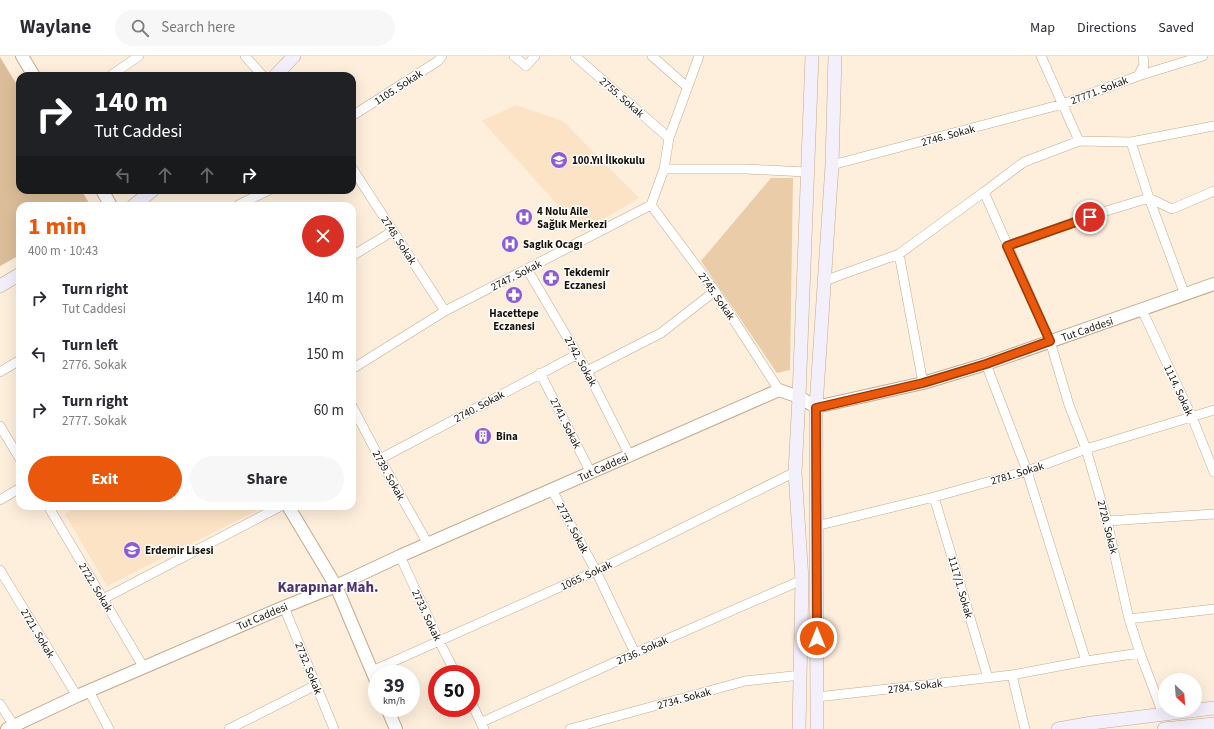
<!DOCTYPE html>
<html lang="en">
<head>
<meta charset="utf-8">
<style>
  body { margin:0; font-family:"Source Sans 3",sans-serif; background:#f7f7f7; color:#2b2b33; height:100vh; display:flex; flex-direction:column; font-size:15px; white-space:nowrap }
  * { box-sizing:border-box; margin:0 }
  p { font-size:13px; color:#7c7c81 }
  .icon { flex:none; width:22px; height:22px; fill:none; stroke:currentColor; stroke-width:2; stroke-linecap:round; stroke-linejoin:round }
  .map { position:relative; flex:1; overflow:hidden }
  .side { position:absolute; left:16px; top:146px; width:340px; height:308px; display:flex; flex-direction:column; background:#fff; border-radius:12px; box-shadow:0 4px 16px #0002 }
  .side>* { flex:none }
  .top-card { position:absolute; left:16px; top:16px; width:340px; height:122px; border-radius:12px; box-shadow:0 4px 16px #0002; background:#202124; color:#fff; overflow:hidden }
  .needle { width:26px; rotate:154deg }
  .buttons { position:absolute; left:1158px; top:617px; display:grid; gap:8px }
  .buttons a { display:grid; place-items:center; width:44px; height:44px; border-radius:50%; background:#fff; box-shadow:0 4px 16px #0002; font-size:20px }
  .speed { position:absolute; left:368px; top:609px; display:flex; gap:8px; font-size:20px; font-weight:700; text-align:center }
  .speed>* { display:grid; place-content:center; width:52px; height:52px; border-radius:50%; background:#fff; box-shadow:0 4px 16px #0002; line-height:1 }
  .speed small { font-size:10px; font-weight:400 }
  .speed .limit { border:6px solid #d22; background:#fff; color:#111 }
  .pin { position:absolute; display:grid; place-items:center; width:34px; height:34px; color:#fff; margin:-17px; border:2px solid #fff; border-radius:50%; box-shadow:0 1px 4px #0007 }
  .me { position:absolute; width:44px; margin:-22px; rotate:0deg; stroke-linejoin:round; filter:drop-shadow(0 0 3px #0008) }
  .turn { display:flex; align-items:center; gap:14px; height:84px; padding:0 12px; font-size:18px }
  .turn .icon { width:52px; height:52px; stroke-width:2.5 }
  .turn b { display:block; font-size:28px; line-height:34px }
  .lanes { display:flex; align-items:center; height:38px; padding:0 12px; background:#0003; justify-content:center; gap:20px; direction:ltr }
  .lanes .off { opacity:.35 }
  .round { display:grid; place-items:center; flex:none; width:42px; height:42px; border-radius:21px; background:#f7f7f7 }
  .head { display:flex; align-items:center; justify-content:space-between; height:68px; padding:0 12px }
  h1 { font-size:24px; font-weight:700; line-height:30px; color:#ea580c }
  .primary-button { display:flex; gap:8px; margin-top:auto; padding:8px 12px }
  .primary-button a { flex:1; height:46px; border-radius:24px; background:#ea580c; color:#fff; font-size:16px; font-weight:700; line-height:46px; text-align:center }
  .primary-button a+a { background:#f7f7f7; color:#2b2b33 }
  ul { padding:0; list-style:none }
  li { display:flex; align-items:center; gap:12px; height:56px; padding:0 12px }
  li div { flex:1 }
  li b { display:block; font-size:15px }
  li em { font-style:normal }
  header { display:flex; align-items:center; gap:24px; box-sizing:border-box; height:56px; padding:0 20px; background:#fff; border-bottom:1px solid #e1e1e2 }
  header strong { font-size:19px }
  nav { display:flex; gap:22px; margin-inline-start:auto; font-size:14px }
  .search { width:280px; height:36px; background:#f7f7f7; display:flex; align-items:center; gap:10px; box-sizing:border-box; padding:0 14px; border-radius:22px; color:#7c7c81; font-size:15px }
  .map>svg:first-child { display:block }
  .built { fill:#fce3c6 }
  .green { fill:#eacca9 }
  .forest { fill:#dcbd99 }
  .lines { fill:none; stroke-linecap:round; stroke-linejoin:round }
  .minor-casing { stroke:#c3aa8d; stroke-width:10 }
  .tertiary-casing { stroke:#c3aa8d; stroke-width:14 }
  .secondary-casing { stroke:#c3aa8d; stroke-width:14 }
  .minor { stroke:#fff; stroke-width:9 }
  .tertiary { stroke:#fff; stroke-width:12 }
  .secondary { stroke:#f3effb; stroke-width:13 }
  .route-casing { stroke:#983908; stroke-width:10 }
  .route { stroke:#ea580c; stroke-width:7 }
  .labels { text-anchor:middle; stroke-width:3; stroke-linejoin:round; paint-order:stroke }
  .street-label { font-size:11px; fill:#181005; stroke:#fefefe }
  .poi-label { font-size:11px; font-weight:bold; fill:#181005; stroke:#fefefe; text-anchor:start }
  .district-label { font-size:15px; font-weight:bold; fill:#4a336f; stroke:#fefefe }
</style>
</head>
<body>
<header>
<strong>Waylane</strong>
<div class="search"><svg class="icon" aria-label="search" viewBox="0 0 24 24"><circle cx="10" cy="10" r="6"/><path d="M15 15l6 6"/></svg>Search here</div>
<nav><a>Map</a><a>Directions</a><a>Saved</a></nav>
</header>
<div class="map">
<svg width="1214" height="673" viewBox="0 0 1214 673">
  <rect width="100%" height="100%" fill="#feeedc"/>
  <!-- built -->
  <path class="built" d="M516,49L563,65L639,142L582,176L482,65Z
    M79,450H266L107,530L65,458Z"/>
  <!-- green -->
  <path class="green" d="M771,122H793L790,314L777,317L701,205Z"/>
  <!-- forest -->
  <path class="forest" d="M0,1L20,34V134H81L91,150H20V199L0,210Z"/>
  <g class="lines">
    <!-- minor casing -->
    <g class="minor-casing">
      <path id="minor" d="M245,0L263,20
        M514,0L526,10L535,0
        M575,0L669,82
        M652,0L687,31
        M1041,0L1079,85
        M110,20L139,0
        M1138,20L1203,0
        M352,60L438,5L442,0
        M1131,86L1214,70
        M832,109L1063,48L1138,20L1144,9L1143,0
        M352,112L445,255
        M664,113H746L806,116
        M651,149L715,235L779,334
        M237,150L240,148L269,134
        M1007,190L1103,156L1149,142L1172,153L1214,135
        M899,198L923,327
        M352,200L393,175
        M527,213L587,315L630,400
        M824,225L899,198L984,136
        M1142,254L1192,361L1214,416
        M986,308L1027,415L1086,605
        M352,313L445,255L651,149L664,113L669,82L699,0
        M587,315L661,277L715,235
        M0,316L20,304
        M540,317L591,417
        M352,350L380,403L428,488
        M0,370L20,403
        M380,403L578,298
        M552,434L596,515L635,597
        M934,441L988,622
        M0,444L20,432
        M48,450L144,612
        M1107,465L1214,458
        M816,470L934,441L1027,415L1086,393L1214,354
        M400,500L439,585L456,618
        M0,514L77,640
        M103,543L281,450
        M284,551L334,673
        M1129,563L1214,553
        M372,615L596,515L795,416
        M1012,619L1025,673
        M89,635L109,673
        M817,641L1012,619L1086,605L1140,597
        M471,646L484,673
        M0,648L16,673
        M1163,658L1140,597L1129,563L1107,465L1086,393L1069,349L1050,285L984,136L1024,106L1079,85L1131,86L1149,142L1185,239
        M482,666L635,597L802,524
        M229,673L316,629
        M570,673L745,625L801,619"/>
    </g>
    <!-- tertiary casing -->
    <g class="tertiary-casing">
      <path id="tertiary" d="M22,0L34,20
        M102,134L111,150
        M288,450L336,530L377,627
        M387,652L396,673
        M7,673L77,640L284,551L336,530L400,500L779,334L799,341L816,351L923,327L986,308L1214,228"/>
    </g>
    <!-- secondary casing -->
    <g class="secondary-casing">
      <path id="secondary" d="M275,20L294,0
        M133,150L153,134
        M0,230L20,218
        M799,673L802,524L795,416L799,341L812,0
        M817,673L816,351L832,109L835,0
        M1058,673L1092,667L1214,652
        M1164,673L1214,668"/>
    </g>
    <!-- minor -->
    <use href="#minor" class="minor"/>
    <!-- tertiary -->
    <use href="#tertiary" class="tertiary"/>
    <!-- secondary -->
    <use href="#secondary" class="secondary"/>
  </g>
  <g class="lines">
    <!-- route casing -->
    <g class="route-casing">
      <path id="route" d="M817,582L816,352L923,327L986,308L1050,285L1007,190L1090,161"/>
    </g>
    <!-- route -->
    <use href="#route" class="route"/>
  </g>
  <!-- icons -->
  <defs>
    <g id="school-disc" transform="scale(0.9)"><circle r="9.5" fill="#8d5cd5" stroke="#fefefe"/><path d="M0-5L7-2L0 1L-7-2ZM-4 1L0 2.5L4 1V4Q0 6-4 4Z" fill="#fff"/></g>
    <g id="hospital-disc" transform="scale(0.9)"><circle r="9.5" fill="#8d5cd5" stroke="#fefefe"/><path d="M-5-5h3v3.5h4V-5h3V5h-3V1.5h-4V5h-3Z" fill="#fff"/></g>
    <g id="pharmacy-disc" transform="scale(0.9)"><circle r="9.5" fill="#8d5cd5" stroke="#fefefe"/><path d="M-2-6h4v4h4v4h-4v4h-4v-4h-4v-4h4Z" fill="#fff"/></g>
    <g id="building-disc" transform="scale(0.9)"><circle r="9.5" fill="#8d5cd5" stroke="#fefefe"/><path d="M-4-6H4V6H1V3H-1V6H-4ZM-2.5-4.3h1.7v1.8h-1.7ZM.8-4.3h1.7v1.8H.8ZM-2.5-1h1.7V.8h-1.7ZM.8-1h1.7V.8H.8Z" fill="#fff"/></g>
  </defs>
  <g fill-rule="evenodd">
    <use href="#school-disc" x="559" y="104"/>
    <use href="#hospital-disc" x="524" y="161"/>
    <use href="#hospital-disc" x="510" y="188"/>
    <use href="#pharmacy-disc" x="551" y="222"/>
    <use href="#pharmacy-disc" x="514" y="239"/>
    <use href="#building-disc" x="483" y="380"/>
    <use href="#school-disc" x="132" y="494"/>
  </g>
  <g class="labels">
    <!-- street labels -->
    <g class="street-label">
      <text transform="translate(398 31) rotate(-33)" y="4">1105. Sokak</text>
      <text transform="translate(1099 34) rotate(-21)" y="4">27771. Sokak</text>
      <text transform="translate(622 41) rotate(41)" y="4">2755. Sokak</text>
      <text transform="translate(948 79) rotate(-15)" y="4">2746. Sokak</text>
      <text transform="translate(399 184) rotate(57)" y="4">2748. Sokak</text>
      <text transform="translate(516 219) rotate(-27)" y="4">2747. Sokak</text>
      <text transform="translate(717 240) rotate(55)" y="4">2745. Sokak</text>
      <text transform="translate(1087 273) rotate(-19)" y="4">Tut Caddesi</text>
      <text transform="translate(581 305) rotate(61)" y="4">2742. Sokak</text>
      <text transform="translate(1179 334) rotate(65)" y="4">1114. Sokak</text>
      <text transform="translate(479 350) rotate(-28)" y="4">2740. Sokak</text>
      <text transform="translate(566 367) rotate(63)" y="4">2741. Sokak</text>
      <text transform="translate(603 411) rotate(-24)" y="4">Tut Caddesi</text>
      <text transform="translate(1017 417) rotate(-17)" y="4">2781. Sokak</text>
      <text transform="translate(389 419) rotate(61)" y="4">2739. Sokak</text>
      <text transform="translate(1108 471) rotate(76)" y="4">2720. Sokak</text>
      <text transform="translate(573 472) rotate(62)" y="4">2737. Sokak</text>
      <text transform="translate(586 519) rotate(-25)" y="4">1065. Sokak</text>
      <text transform="translate(96 531) rotate(59)" y="4">2722. Sokak</text>
      <text transform="translate(961 531) rotate(74)" y="4">1117/1. Sokak</text>
      <text transform="translate(427 559) rotate(65)" y="4">2733. Sokak</text>
      <text transform="translate(262 560) rotate(-23)" y="4">Tut Caddesi</text>
      <text transform="translate(38 577) rotate(59)" y="4">2721. Sokak</text>
      <text transform="translate(642 594) rotate(-24)" y="4">2736. Sokak</text>
      <text transform="translate(309 612) rotate(68)" y="4">2732. Sokak</text>
      <text transform="translate(915 630) rotate(-7)" y="4">2784. Sokak</text>
      <text transform="translate(684 642) rotate(-15)" y="4">2734. Sokak</text>
    </g>
    <!-- poi labels -->
    <g class="poi-label">
      <text x="572" y="108">100.Yıl İlkokulu</text>
      <text x="537" y="159">4 Nolu Aile<tspan x="537" dy="13">Sağlık Merkezi</tspan></text>
      <text x="523" y="192">Saglık Ocagı</text>
      <text x="564" y="220">Tekdemir<tspan x="564" dy="13">Eczanesi</tspan></text>
      <text x="514" y="261" text-anchor="middle">Hacettepe<tspan x="514" dy="13">Eczanesi</tspan></text>
      <text x="496" y="384">Bina</text>
      <text x="145" y="498">Erdemir Lisesi</text>
    </g>
    <!-- district labels -->
    <g class="district-label">
      <text x="328" y="536">Karapınar Mah.</text>
    </g>
  </g>
</svg>
<div class="buttons">
<a><svg class="needle" viewBox="-14 -14 28 28"><path d="M0-13l5 13h-10z" fill="#e53935"/><path d="M0 13l5-13h-10z" fill="#7c7c81"/></svg></a>
</div>
<div class="speed"><div>39<small>km/h</small></div><div class="limit">50</div></div>
<div class="pin" style="left:1090px;top:161px;background:#d93025"><svg class="icon" aria-label="arrive" viewBox="0 0 24 24"><path d="M6 21V4h12l-3 4 3 4H6"/></svg></div>
<svg class="me" style="left:817px;top:582px" viewBox="-20 -20 40 40"><circle r="17" fill="#ea580c" stroke="#fff" stroke-width="3"/><path d="M0-11L8 9 0 5-8 9z" fill="#fff"/></svg>
<div class="top-card">
<div class="turn"><svg class="icon" aria-label="right" viewBox="0 0 24 24"><path d="M7 20v-9h11M14 6l5 5-5 5"/></svg><div><b>140 m</b>Tut Caddesi</div></div>
<div class="lanes"><svg class="icon off" aria-label="left" viewBox="0 0 24 24"><path d="M17 20v-9H6M10 6l-5 5 5 5"/></svg><svg class="icon off" aria-label="ahead" viewBox="0 0 24 24"><path d="M12 20V5M6 11l6-6 6 6"/></svg><svg class="icon off" aria-label="ahead" viewBox="0 0 24 24"><path d="M12 20V5M6 11l6-6 6 6"/></svg><svg class="icon" aria-label="right" viewBox="0 0 24 24"><path d="M7 20v-9h11M14 6l5 5-5 5"/></svg></div>
</div>
<section class="side">
<div class="head"><div><h1>1 min</h1><p>400 m · 10:43</p></div><a class="round" style="background:#d93025;color:#fff"><svg class="icon" aria-label="close" viewBox="0 0 24 24"><path d="M6 6l12 12M18 6L6 18"/></svg></a></div>
<ul>
<li><svg class="icon" aria-label="right" viewBox="0 0 24 24"><path d="M7 20v-9h11M14 6l5 5-5 5"/></svg><div><b>Turn right</b><p>Tut Caddesi</p></div><em>140 m</em></li>
<li><svg class="icon" aria-label="left" viewBox="0 0 24 24"><path d="M17 20v-9H6M10 6l-5 5 5 5"/></svg><div><b>Turn left</b><p>2776. Sokak</p></div><em>150 m</em></li>
<li><svg class="icon" aria-label="right" viewBox="0 0 24 24"><path d="M7 20v-9h11M14 6l5 5-5 5"/></svg><div><b>Turn right</b><p>2777. Sokak</p></div><em>60 m</em></li>
</ul>
<div class="primary-button"><a>Exit</a><a>Share</a></div>
</section>
</div>
</body>
</html>
